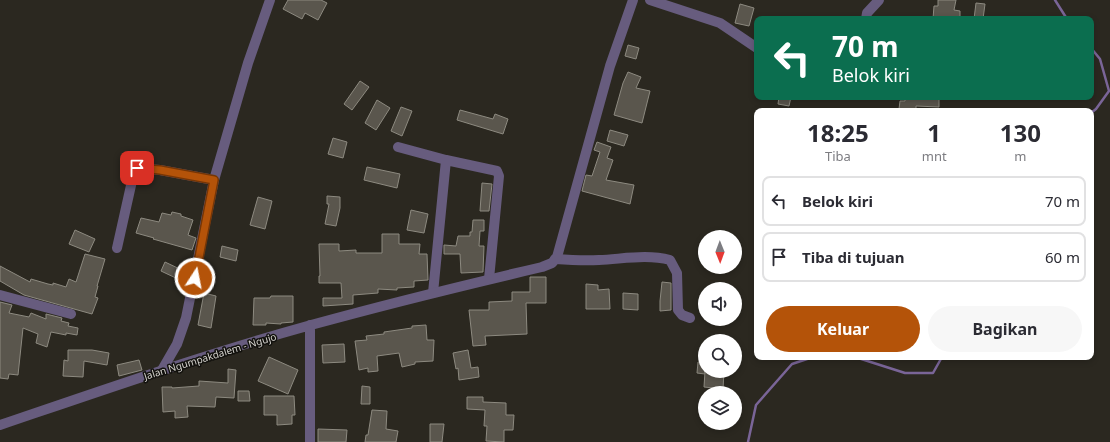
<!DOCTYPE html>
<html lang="id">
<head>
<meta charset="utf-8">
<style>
  body { margin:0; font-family:"Noto Sans",sans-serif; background:#f7f7f7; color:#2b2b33; height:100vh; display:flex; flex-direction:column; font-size:15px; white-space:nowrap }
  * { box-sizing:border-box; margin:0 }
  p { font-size:13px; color:#7c7c81 }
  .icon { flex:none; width:22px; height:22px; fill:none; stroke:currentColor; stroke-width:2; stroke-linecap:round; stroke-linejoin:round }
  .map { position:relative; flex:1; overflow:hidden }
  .panel { position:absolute; left:754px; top:108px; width:340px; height:252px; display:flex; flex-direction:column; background:#fff; border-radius:8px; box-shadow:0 2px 6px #0003 }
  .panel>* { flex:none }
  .hud { position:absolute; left:754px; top:16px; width:340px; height:84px; border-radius:8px; box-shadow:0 2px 6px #0003; background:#0b6e4f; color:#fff; overflow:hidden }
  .needle { width:26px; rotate:179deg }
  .tools { position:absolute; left:698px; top:230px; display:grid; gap:8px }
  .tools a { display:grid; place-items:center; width:44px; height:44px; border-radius:50%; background:#fff; box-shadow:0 2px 6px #0003; font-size:20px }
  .pin { position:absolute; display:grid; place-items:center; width:34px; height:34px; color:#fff; margin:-17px; border-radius:8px; box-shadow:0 2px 6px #0006 }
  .me { position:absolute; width:44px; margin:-22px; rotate:11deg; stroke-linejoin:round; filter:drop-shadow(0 0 3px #0008) }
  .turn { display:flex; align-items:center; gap:14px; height:84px; padding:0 12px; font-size:18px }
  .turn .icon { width:52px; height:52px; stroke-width:2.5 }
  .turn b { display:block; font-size:28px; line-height:34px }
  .eta { display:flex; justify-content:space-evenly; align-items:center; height:68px; text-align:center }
  .eta b { font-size:24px; font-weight:700; line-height:28px }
  .button { display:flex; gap:8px; margin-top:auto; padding:8px 12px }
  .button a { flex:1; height:46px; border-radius:24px; background:#b45309; color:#fff; font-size:16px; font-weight:700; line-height:46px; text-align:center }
  .button a+a { background:#f7f7f7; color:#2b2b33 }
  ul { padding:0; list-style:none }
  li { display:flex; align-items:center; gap:12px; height:50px; margin:0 8px 6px; padding:0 4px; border:2px solid #e1e1e2; border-radius:8px }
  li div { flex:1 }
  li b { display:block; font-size:15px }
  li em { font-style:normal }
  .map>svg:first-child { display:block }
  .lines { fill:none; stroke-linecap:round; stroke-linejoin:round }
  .stream { stroke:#7a6598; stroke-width:2.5 }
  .building { fill:#5a564d; stroke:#8d8a80 }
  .minor { stroke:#675c7e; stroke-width:10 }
  .tertiary { stroke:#675c7e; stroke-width:10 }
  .route-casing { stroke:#753606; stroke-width:10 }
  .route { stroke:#b45309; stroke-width:7 }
  .labels { text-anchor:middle; stroke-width:3; stroke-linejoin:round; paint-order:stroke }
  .street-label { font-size:10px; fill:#d4d2cd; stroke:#12110d }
</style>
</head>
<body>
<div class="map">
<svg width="1110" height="442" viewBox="0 0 1110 442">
  <rect width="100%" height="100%" fill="#2b2820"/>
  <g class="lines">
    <!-- stream -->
    <path class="stream" d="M1055,0L1067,19
      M1091,48L1100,59L1109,91L1096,109L1091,113
      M855,357L905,373H933L942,357
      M748,442L756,405L792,364L813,357"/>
  </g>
  <!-- building -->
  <path class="building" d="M288,0H321L327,3L318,20L305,13L302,19L283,9Z
    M938,0H956L954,10L960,11V19H933L934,6H938Z
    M976,3L985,4L983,19H974Z
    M740,4L754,8L749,26L735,23Z
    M628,45L639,48L636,59L625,56Z
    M628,72L641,77L636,88L650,91L642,123L614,115L623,83Z
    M360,81L369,87L352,110L344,104Z
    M779,97H791L789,106L778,104Z
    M905,97H939V107L916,106V110L899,109L900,101H905Z
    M377,100L390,108L376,130L365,123Z
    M401,107L412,111L402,136L391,131Z
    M460,110L493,119L495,114L508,119L503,134L457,120Z
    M610,130L628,135L624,146L607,141Z
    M333,138L347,142L343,158L328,154Z
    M597,142L611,147L607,158L613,160L606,180L634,185L630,204L582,191L586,175L592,176L600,152L594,150Z
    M367,167L400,174L397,188L364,180Z
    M482,183L492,184L489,211H480Z
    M327,196L340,197V208L336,226L325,224L329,204H327Z
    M258,197L272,201L265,229L250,225Z
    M411,210L428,214L424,233L407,230Z
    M172,212L181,214V216L193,220L188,235L196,238L192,250L153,239L154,238L136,233L141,218L159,222L162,213L171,215Z
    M473,220H484V231H480L479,246H484L483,272L461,273L460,254H444V245L456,246L458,236H470V232H472Z
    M75,230L95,239L89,252L69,244Z
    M382,234H399V244H420L419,254H427L428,280L414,281V287L397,288V290L378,289V293L353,295V304L323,306V298H342L341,283H319V276H320L319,244H339V251L356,250V253H382Z
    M222,246L238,250L236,261L220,257Z
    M85,254L105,259L97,286H98L95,297L98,298L92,314L24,295L0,281V266L30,282L31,279L48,284L53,285V283L66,287L69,279L76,282Z
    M165,262L184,271L180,280L161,271Z
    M530,277H546V303H526L527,334L485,336L486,345L473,346L469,310H489V302L512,301V292H530Z
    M662,282L671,283V310L660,311V301Z
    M586,284L598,285V290L609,289L610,309H586Z
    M204,293L216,296L211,328L198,325Z
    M623,293L638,294V310L623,309Z
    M271,296H293V322L281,323V324L266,323V325H253L254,298H270Z
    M0,302L12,305L9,313L29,317L31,313L46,319V314L62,318L61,321L69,323L68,326L78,328L77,335L66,333V335L51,332L47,347L36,343L38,334L23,328L18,375L9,374L8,379L0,378Z
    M426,325L427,340H434L433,361L415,362V364L402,367L399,353L377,356L378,371L368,372V368L359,370L355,341L367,340L366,336L384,334V332L412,328V326Z
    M344,344L345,362L323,363L322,345Z
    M68,350H92L109,353L107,365L84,361L83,377L63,376L64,360L68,361Z
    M468,350L471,368L478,367L479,377L459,380L458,368L456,369L453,353Z
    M269,357L298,370L288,394L258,381Z
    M139,360L142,370L119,376L117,365Z
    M698,362L705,363V374L697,373Z
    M228,369L236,370L234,398L216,397L215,407L187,406L188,417L175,418V411L163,412L162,387H172V388L199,386V381L228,383Z
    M705,371H724L723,389L704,387Z
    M362,386L370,387V404H361Z
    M238,391H249L250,401H238Z
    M264,396H294L295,415H292V424L277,425V415H264Z
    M467,397H483V402L506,403V415H514L513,430H504V442L486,441L487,426H484L485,410L467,409Z
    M372,410L387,411L386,429L398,431L396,442H365L366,435H368Z
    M430,424H444L442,442H430Z
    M318,429L347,430L346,442H318Z"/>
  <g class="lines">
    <!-- minor -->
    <path class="minor" d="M650,0L720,23L757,48
      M866,19L867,13L879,0
      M398,147L446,160L497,171L499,176L489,279
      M117,248L134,172L137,168L160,170L214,180
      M555,259C569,260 584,261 599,260C623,259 647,254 670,260L677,273L678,310L682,315L690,318
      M433,293L446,160
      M0,295L71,314
      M162,370L177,344L186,318L214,180L248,63L270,0"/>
    <!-- tertiary -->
    <path class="tertiary" d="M0,425C103,390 206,354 311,325C387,304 465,285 542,267L552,263L557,257L610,66L633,0
      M310,442V325"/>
  </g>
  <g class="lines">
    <!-- route casing -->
    <g class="route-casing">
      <path id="route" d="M137,168L160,170L214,180L195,278"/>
    </g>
    <!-- route -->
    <use href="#route" class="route"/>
  </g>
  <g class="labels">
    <!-- street labels -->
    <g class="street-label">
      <text transform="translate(210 356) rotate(-17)" y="4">Jalan Ngumpakdalem - Ngujo</text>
    </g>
  </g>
</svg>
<div class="tools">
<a><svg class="needle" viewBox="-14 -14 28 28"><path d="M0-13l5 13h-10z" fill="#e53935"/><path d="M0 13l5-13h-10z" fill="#7c7c81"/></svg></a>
<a><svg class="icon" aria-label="sound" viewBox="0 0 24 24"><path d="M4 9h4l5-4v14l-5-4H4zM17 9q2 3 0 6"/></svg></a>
<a><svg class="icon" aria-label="search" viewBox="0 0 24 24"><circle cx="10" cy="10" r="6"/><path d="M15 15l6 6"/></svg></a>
<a><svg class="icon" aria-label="layers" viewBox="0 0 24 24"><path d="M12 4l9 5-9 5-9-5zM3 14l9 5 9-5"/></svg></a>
</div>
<div class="pin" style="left:137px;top:168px;background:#d93025"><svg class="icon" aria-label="arrive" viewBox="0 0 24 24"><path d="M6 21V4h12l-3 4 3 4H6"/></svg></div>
<svg class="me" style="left:195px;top:278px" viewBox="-20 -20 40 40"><circle r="17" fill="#b45309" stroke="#fff" stroke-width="3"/><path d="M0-11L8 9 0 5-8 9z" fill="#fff"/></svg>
<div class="hud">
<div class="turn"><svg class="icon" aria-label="left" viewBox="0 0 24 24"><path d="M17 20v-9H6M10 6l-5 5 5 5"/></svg><div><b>70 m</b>Belok kiri</div></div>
</div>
<section class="panel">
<div class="eta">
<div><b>18:25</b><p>Tiba</p></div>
<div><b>1</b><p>mnt</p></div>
<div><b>130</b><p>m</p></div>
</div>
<ul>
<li><svg class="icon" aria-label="left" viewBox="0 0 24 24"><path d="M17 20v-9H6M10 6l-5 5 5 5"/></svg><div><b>Belok kiri</b></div><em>70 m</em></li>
<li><svg class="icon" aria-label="arrive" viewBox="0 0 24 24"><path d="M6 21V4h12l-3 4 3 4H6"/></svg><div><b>Tiba di tujuan</b></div><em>60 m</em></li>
</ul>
<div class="button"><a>Keluar</a><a>Bagikan</a></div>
</section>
</div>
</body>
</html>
